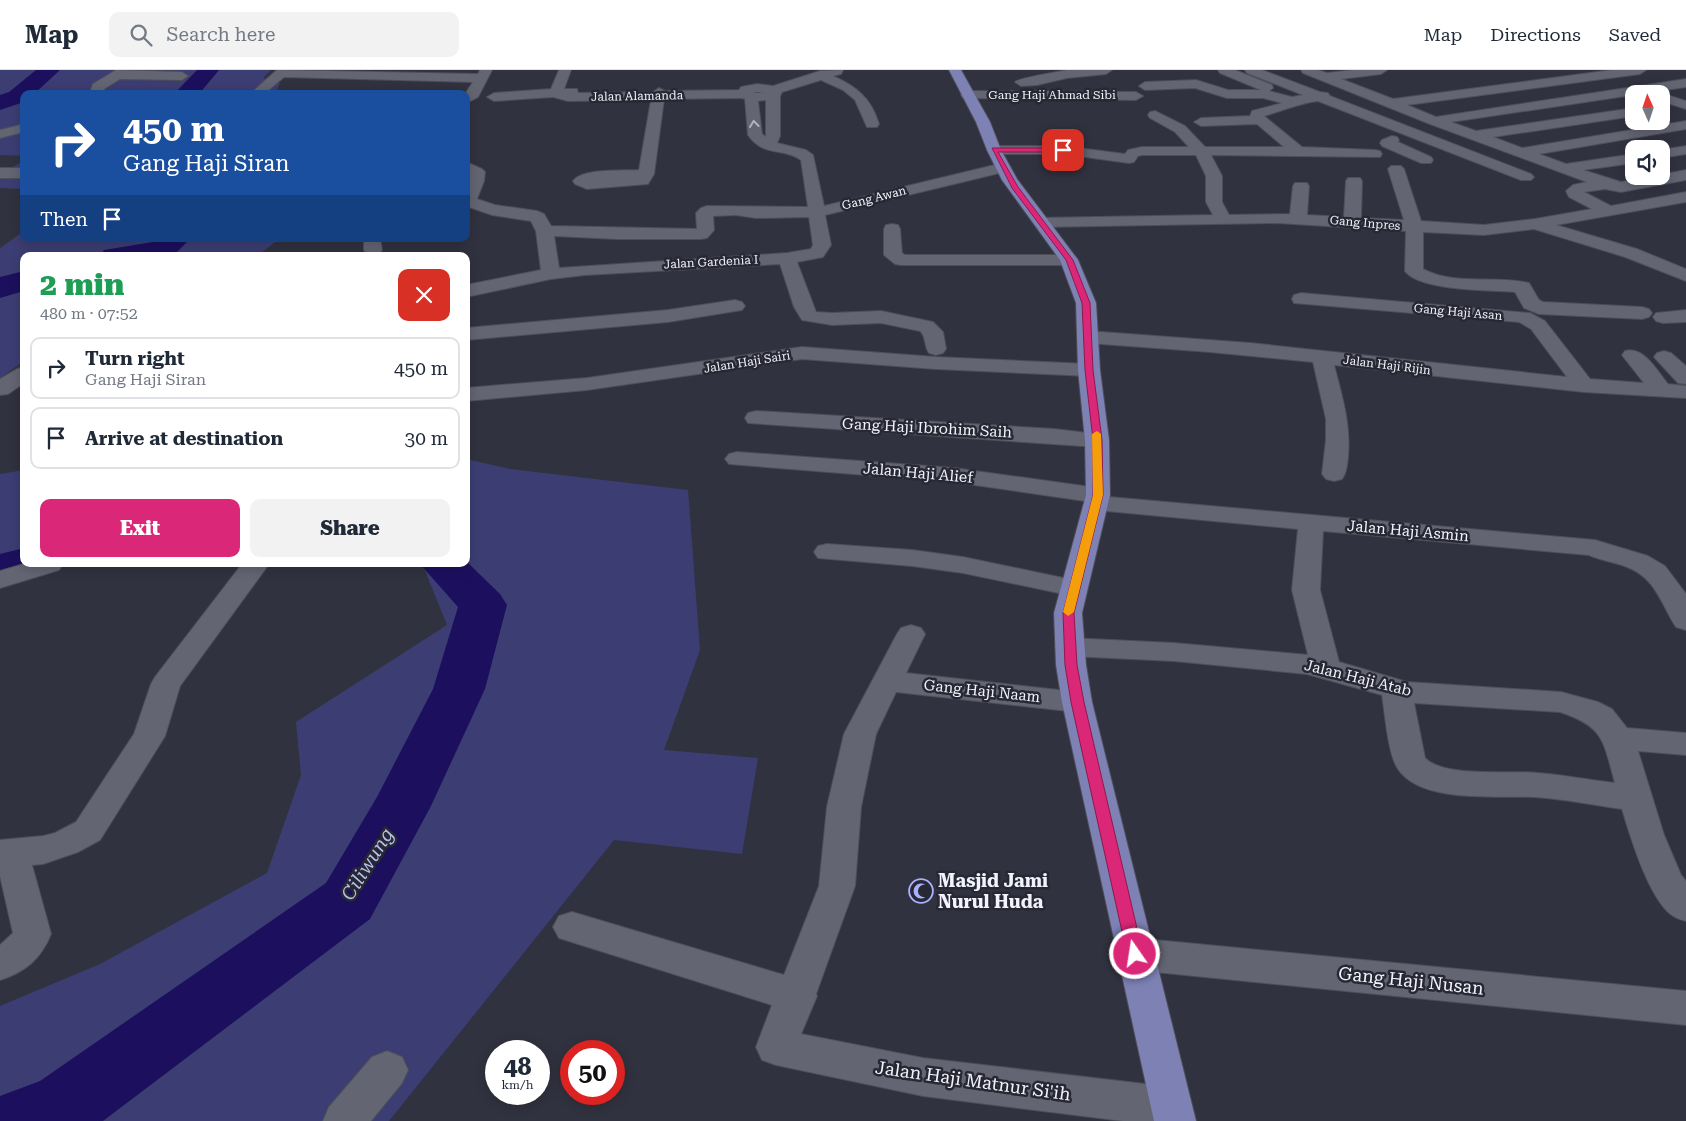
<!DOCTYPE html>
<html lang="en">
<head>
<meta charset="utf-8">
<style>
  body { margin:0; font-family:"Roboto Serif",serif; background:#f2f2f3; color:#1f2937; height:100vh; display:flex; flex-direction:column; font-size:19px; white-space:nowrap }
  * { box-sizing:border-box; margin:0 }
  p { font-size:16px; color:#747a83 }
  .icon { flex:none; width:28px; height:28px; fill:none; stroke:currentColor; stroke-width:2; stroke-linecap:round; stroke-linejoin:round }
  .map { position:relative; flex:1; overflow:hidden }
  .sheet { position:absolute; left:20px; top:182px; width:450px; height:315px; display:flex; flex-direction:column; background:#fff; border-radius:10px; box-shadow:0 2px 12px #0003 }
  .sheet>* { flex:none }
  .top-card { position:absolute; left:20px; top:20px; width:450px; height:152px; border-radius:10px; box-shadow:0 2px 12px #0003; background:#1a4fa0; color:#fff; overflow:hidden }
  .needle { width:32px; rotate:357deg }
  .fabs { position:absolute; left:1625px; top:15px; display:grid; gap:10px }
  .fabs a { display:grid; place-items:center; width:45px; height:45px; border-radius:10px; background:#fff; box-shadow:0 2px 12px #0003; font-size:25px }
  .speed { position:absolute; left:485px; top:970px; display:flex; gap:10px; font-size:25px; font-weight:700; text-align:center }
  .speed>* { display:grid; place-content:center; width:65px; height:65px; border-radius:50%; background:#fff; box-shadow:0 2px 12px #0003; line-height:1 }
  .speed small { font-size:12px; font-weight:400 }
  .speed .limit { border:8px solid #d22; background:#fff; color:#111 }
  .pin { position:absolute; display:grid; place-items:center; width:42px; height:42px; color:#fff; margin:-21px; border-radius:10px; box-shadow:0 2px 8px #0006 }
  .me { position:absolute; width:55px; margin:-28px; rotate:347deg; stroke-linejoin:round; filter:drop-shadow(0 0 4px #0008) }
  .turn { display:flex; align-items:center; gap:18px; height:105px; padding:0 20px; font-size:22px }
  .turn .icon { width:65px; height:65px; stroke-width:2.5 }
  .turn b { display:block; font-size:35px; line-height:42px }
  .then { display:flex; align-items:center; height:48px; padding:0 20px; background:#0003; gap:10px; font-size:19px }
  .round { display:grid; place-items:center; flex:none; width:52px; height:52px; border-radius:10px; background:#f2f2f3 }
  .overview { display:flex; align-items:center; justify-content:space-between; height:85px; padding:0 20px }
  h1 { font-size:30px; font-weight:800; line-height:38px; color:#1e9e55 }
  .cta { display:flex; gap:10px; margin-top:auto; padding:10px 20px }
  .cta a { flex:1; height:58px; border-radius:10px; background:#db2777; color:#fff; font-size:20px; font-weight:800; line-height:58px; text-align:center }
  .cta a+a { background:#f2f2f3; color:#1f2937 }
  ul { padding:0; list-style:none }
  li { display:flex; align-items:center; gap:15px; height:62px; margin:0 10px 8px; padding:0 10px; border:2px solid #e0e1e3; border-radius:10px }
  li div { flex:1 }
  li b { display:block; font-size:19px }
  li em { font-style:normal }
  header { display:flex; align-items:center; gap:30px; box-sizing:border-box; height:70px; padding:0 25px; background:#fff; border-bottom:1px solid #e0e1e3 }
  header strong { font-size:24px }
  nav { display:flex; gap:28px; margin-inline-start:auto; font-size:18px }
  .search { width:350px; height:45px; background:#f2f2f3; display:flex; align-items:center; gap:12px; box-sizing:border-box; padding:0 18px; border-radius:10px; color:#747a83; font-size:19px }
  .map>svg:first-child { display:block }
  .green { fill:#3c3e73 }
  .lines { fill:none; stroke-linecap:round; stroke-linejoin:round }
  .river { fill:#1c105e; fill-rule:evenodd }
  .minor-casing { stroke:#4d4e58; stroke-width:2 }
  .major-casing { stroke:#4d4e58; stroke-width:2 }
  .minor { fill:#636573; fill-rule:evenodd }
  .major { fill:#7d81b4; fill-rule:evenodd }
  .oneway { stroke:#b1b3be }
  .route { fill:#db2777; stroke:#8e194d }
  .slow { fill:#f59e0b }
  .labels { text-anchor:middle; stroke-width:5; stroke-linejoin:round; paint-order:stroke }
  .far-street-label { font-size:12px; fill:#f1f2fb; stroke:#272834 }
  .street-label { font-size:15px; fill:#f1f2fb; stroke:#272834 }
  .near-poi-label { font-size:18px; font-weight:bold; fill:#f1f2fb; stroke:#272834; text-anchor:start }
  .near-street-label { font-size:18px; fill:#f1f2fb; stroke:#272834 }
  .near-water-label { font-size:19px; font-style:italic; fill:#b9bfec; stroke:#272834 }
</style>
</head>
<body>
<header>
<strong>Map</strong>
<div class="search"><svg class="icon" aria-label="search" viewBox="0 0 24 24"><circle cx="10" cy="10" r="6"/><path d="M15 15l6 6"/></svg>Search here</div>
<nav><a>Map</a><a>Directions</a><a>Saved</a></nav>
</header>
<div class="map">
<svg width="1686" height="1051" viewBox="0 0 1686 1051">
  <rect width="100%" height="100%" fill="#31323f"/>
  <!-- green -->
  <path class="green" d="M0,0H271L263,8L280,13L277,20L268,24H24V86L0,85Z
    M24,91V119L0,118V103Z
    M24,163V169H279L257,186H24V291L0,308V178L20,164Z
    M466,389L510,399L688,420L700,580L664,680L758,688L742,784L614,770L389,1051H0V936L100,894L267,803L301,705L296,652L447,555L424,498L419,494H466Z
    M24,400V494H40L0,506V404Z"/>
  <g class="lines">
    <!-- river -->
    <path class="river" d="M36,0H60L34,24H24V32L0,40V25L9,22Z
      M197,0H219L199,24H174Z
      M157,169H190L173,186H100L104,180L153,172Z
      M24,201V221L0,228V207Z
      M24,478V494H46L40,502L0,512V484Z
      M466,491L500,524L507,535L485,619L431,736L370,849L103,1051H0V1026L40,1011L326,813L377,727L433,619L458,537L420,494H466Z"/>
    <!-- minor casing -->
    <g class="minor-casing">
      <path id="minor" d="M116,0L182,2L188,6L182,10L120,9L104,19L107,24H94L91,19L93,14Z
        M277,0L478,4L480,0H492L478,27L466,33L465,24L473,12L284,7L264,24H250Z
        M559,0H571L564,19H577L578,23L653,22L659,18L665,21L739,20L741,17L757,14L773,16L820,1L843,0L841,4L833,6C857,17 871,28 879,54L877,57H867L855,30L843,20L821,10L782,22L780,26V66L777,73L806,80L813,85L824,136L1003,93L1008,95L1011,98L1008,101L825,145L831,175L823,187L797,192L816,242L832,243L881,241L933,252L943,262L946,279L943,283L936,285L929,283C924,276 926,266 920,261L881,253L832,255L802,250L794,237L780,194L585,205L551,209L466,227V215L541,200L536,161L531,151L492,145L466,136V116L469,104L466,102V92L482,99L485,102L484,111L477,129L495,135L537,141L544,144L551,156L697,159L696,143L701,138L707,136L808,137L801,90C783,77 764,88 748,65L745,29L742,28L664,29L654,104L648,114L587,119L575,114L573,111C582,98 623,101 639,100L651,30L568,31L553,27L494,31L487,27L494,23L551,19ZM757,22L765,23H753ZM766,30V67L762,64L758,31ZM736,145L756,148L809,147L813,175L811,179L787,183L559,198L554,166L617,169H701L707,168L714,160L713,146Z
        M1067,0H1112L1106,4L1067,8L1037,15L1021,16L1015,12C1018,8 1058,2 1067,0Z
        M1218,0H1235L1272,15L1273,18L1269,21L1292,27L1303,25L1247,3L1245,0H1262L1320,22L1328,23L1330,26L1531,104L1534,107L1531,110H1521L1318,31C1300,33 1282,41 1264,46L1302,77L1375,80L1380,81L1382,84L1380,87L1211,85L1222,106V132L1229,145L1290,144L1293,116L1295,113H1307L1309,116L1307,145L1344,147L1346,111L1348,108H1360L1362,111L1361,148L1404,150L1388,99L1391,96H1401L1404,99L1421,151L1484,155L1535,149L1592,139L1569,127L1566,121L1573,115L1587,112L1430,54L1303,3L1301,0H1318L1327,3L1353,0H1387L1381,4L1341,9L1393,29L1612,0H1646L1640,4L1407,35L1436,47L1686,9V17L1451,52L1476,61L1634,38V46L1493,67L1522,78L1686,51V59L1539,84L1566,94L1634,84V93L1583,100L1621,112L1686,100V110L1621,122L1605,119L1584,122L1611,136L1686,122V132L1556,155L1637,179L1686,199V211L1625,187L1534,159L1484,165L1423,162V199C1454,216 1495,205 1529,213L1539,230L1543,232L1642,237L1649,239L1652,243L1649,247L1642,249L1539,244L1524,238L1515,222C1491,220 1419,221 1405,201L1406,161L1278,153L1042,157L1036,156L1034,152L1036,148L1213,145L1206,132V106L1196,85H1142L1138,86L1134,92L1129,93L1063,84H994L989,83L987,80L989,77L994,76H1063L1125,84L1128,80L1142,77H1189L1175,62L1150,48L1148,45L1150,42L1155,41L1185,56L1205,77H1284L1257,54L1201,56L1194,52L1201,48L1250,46L1252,41L1282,33L1263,28H1227L1195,18L1145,20L1139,16L1145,12L1196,10L1228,20H1261L1220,3Z
        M968,21L1136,22L1143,26L1136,30L963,28L961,25Z
        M1661,23L1686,31V39L1661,31V24H1658Z
        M24,54V62L0,68V60Z
        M1392,66L1397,67L1399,70L1398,72L1431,87L1433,90L1431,93H1421L1382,76L1380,73L1382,70Z
        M1686,76V84L1661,88V80Z
        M0,98H24V108H0Z
        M892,154L898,155L900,159L902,183L905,185H1069L1075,186L1078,190L1075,194L1069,195H901L895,194L884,185V159L886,155Z
        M364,169H380L382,180L379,184L373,185L367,184L364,180Z
        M1301,223L1530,243L1545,251L1590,309L1644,313L1622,285L1625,281C1644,276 1657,301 1668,314L1686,316V328L1584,322L1334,295C1342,326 1351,354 1348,387C1347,395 1347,402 1342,409L1334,411L1326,409L1322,404L1326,370V349L1313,292L1210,282L1088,273L1081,271L1078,267L1081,263L1088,261L1250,273L1567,307L1531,259L1519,252L1294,233L1292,229L1294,225Z
        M735,230L742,232L745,236L742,240L668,252L466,270V258L668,240Z
        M1686,240V252L1663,253L1656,251L1653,247L1656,243Z
        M802,277L936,287L1089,294L1096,296L1100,300L1096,304L1089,306L936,299L802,289L587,320L466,331V318L587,308Z
        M1664,281L1671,283L1686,296V314L1678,313L1654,287L1657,283Z
        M24,297V313L8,324L0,325V309L17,299Z
        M756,341L1054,359L1105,365L1109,370L1105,375L1097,377L748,353L745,348L748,343Z
        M737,382L954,398L1098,418L1107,420L1110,425L1109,427L1595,470L1648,486L1665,496L1686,524V560L1676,557C1661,534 1656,508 1627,497C1615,492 1602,491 1589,485L1323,461L1320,520L1339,592L1407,612L1561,622L1598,632L1612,639L1627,658L1686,663V685L1638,681L1664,765L1681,805L1686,811V851C1682,850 1678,849 1675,847C1650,834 1630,765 1622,739C1594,735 1564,729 1535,727C1498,725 1421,734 1398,699C1388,685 1385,643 1382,625L1307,604L1174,591L1069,586L1059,584L1055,577L1059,570L1069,568L1174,573L1308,585L1292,520L1298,459L1096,440L1087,438L1084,433L1085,431L954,412L729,394L725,389L729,384ZM1414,633L1560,642C1605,657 1603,671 1615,713C1589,710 1564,705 1538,703C1511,700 1444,708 1425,688Z
        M827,474L912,480L963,487L1073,510L1083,512L1087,518L1083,524L1073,526L963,503L912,496L818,488L814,482L818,476Z
        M24,494H63L59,500L0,518V501Z
        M242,494H269L180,616L165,666L100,770L78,782L43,794L32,795L51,864C41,889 25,902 0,910V875L13,863L0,806V770L43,766L55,763L76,752L134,664L151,614L155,607Z
        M911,555L921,558L925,564L906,603L1077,622L1088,625L1092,632L1088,639L1077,642L896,622L876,664L861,737L855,816L816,924L817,926L801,964L923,988L1171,1017L1186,1023L1192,1037L1186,1051H1123L923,1026L776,995L762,990L756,977L772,935L559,868L553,857L559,846L572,842L784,905L819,816L827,737L844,664L897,564L901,558Z
        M1135,868L1686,921V955L1135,900L1122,895L1116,884L1122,873Z
        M387,981L402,987L408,1000L402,1013L371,1051H323L329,1037L372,987Z"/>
    </g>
    <!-- major casing -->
    <g class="major-casing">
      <path id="major" d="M949,0H961L990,52L1001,80L1017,109L1078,190L1096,233L1100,300L1109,370L1110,425L1082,543L1086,595L1092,632L1196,1051H1154L1062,632L1056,595L1054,543L1086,425L1085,370L1078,300L1076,233L1060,190L1002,110L987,80L976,52Z"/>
    </g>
    <!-- minor -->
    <use href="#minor" class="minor"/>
    <!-- major -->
    <use href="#major" class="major"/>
  </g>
  <!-- one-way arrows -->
  <defs><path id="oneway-chevron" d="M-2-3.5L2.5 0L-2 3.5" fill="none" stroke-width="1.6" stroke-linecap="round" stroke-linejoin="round" transform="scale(1.25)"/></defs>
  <use class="oneway" href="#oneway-chevron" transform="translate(754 54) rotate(-97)"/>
  <!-- route -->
  <path class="route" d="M992,78H1063L1066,80L1063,82H998L1018,117L1073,190L1090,233L1093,300L1102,370L1103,425L1074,543L1077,595L1084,632L1143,884L1141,889L1135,891L1130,889L1127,884L1071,632L1065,595L1063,543L1093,425V370L1085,300L1082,233L1066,190L1012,118Z"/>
  <!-- slow -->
  <path class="slow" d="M1097,361L1101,364L1103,425L1074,542L1068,546L1063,542L1093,425L1092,364Z"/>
  <!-- icons -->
  <defs>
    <g id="mosque-ring" transform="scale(1.25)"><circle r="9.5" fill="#272834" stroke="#a9b0fc" stroke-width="1.5"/><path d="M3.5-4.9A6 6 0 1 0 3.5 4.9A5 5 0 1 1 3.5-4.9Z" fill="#a9b0fc"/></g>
  </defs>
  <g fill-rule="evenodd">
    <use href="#mosque-ring" x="921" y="821"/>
  </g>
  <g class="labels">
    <!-- far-street labels -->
    <g class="far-street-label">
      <text x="1052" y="29">Gang Haji Ahmad Sibi</text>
      <text transform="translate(637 26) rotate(-1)" y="4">Jalan Alamanda</text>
      <text transform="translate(874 128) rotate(-14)" y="4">Gang Awan</text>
      <text transform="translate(1365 153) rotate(5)" y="4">Gang Inpres</text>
      <text transform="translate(711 192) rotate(-3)" y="4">Jalan Gardenia I</text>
      <text transform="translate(1458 242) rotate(5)" y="4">Gang Haji Asan</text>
      <text transform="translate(747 292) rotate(-9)" y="4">Jalan Haji Sairi</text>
      <text transform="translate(1387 295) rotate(7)" y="4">Jalan Haji Rijin</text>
    </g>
    <!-- street labels -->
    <g class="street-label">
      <text transform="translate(927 358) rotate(3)" y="5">Gang Haji Ibrohim Saih</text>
      <text transform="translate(918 403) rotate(5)" y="5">Jalan Haji Alief</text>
      <text transform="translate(1408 461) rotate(5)" y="5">Jalan Haji Asmin</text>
      <text transform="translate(1358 608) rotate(14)" y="5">Jalan Haji Atab</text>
      <text transform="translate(982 621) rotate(6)" y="5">Gang Haji Naam</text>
    </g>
    <!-- near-poi labels -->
    <g class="near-poi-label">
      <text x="938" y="817">Masjid Jami<tspan x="938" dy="21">Nurul Huda</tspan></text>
    </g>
    <!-- near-street labels -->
    <g class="near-street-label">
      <text transform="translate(1411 911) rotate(6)" y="6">Gang Haji Nusan</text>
      <text transform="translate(973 1011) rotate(8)" y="6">Jalan Haji Matnur Si'ih</text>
    </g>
    <!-- near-water labels -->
    <g class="near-water-label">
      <text transform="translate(367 794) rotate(-58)" y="7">Ciliwung</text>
    </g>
  </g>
</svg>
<div class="fabs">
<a><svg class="needle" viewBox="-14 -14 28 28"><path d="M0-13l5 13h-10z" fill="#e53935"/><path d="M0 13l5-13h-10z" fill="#747a83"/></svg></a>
<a><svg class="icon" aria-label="sound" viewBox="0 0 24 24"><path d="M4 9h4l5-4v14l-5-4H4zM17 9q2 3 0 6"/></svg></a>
</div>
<div class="speed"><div>48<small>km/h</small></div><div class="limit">50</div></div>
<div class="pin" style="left:1063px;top:80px;background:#d93025"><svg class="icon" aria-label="arrive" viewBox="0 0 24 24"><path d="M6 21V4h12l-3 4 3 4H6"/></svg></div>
<svg class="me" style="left:1135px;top:884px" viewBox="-20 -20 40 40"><circle r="17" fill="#db2777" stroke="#fff" stroke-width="3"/><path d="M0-11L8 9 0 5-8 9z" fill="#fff"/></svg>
<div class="top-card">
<div class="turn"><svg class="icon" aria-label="right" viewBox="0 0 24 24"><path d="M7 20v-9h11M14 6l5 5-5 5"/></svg><div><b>450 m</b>Gang Haji Siran</div></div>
<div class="then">Then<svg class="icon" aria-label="arrive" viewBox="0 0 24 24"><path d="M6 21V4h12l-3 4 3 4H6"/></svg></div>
</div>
<section class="sheet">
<div class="overview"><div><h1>2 min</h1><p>480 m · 07:52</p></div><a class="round" style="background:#d93025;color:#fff"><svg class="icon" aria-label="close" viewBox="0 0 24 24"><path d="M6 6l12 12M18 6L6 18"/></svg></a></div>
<ul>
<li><svg class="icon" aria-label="right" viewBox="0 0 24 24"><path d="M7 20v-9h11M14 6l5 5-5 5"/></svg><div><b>Turn right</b><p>Gang Haji Siran</p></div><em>450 m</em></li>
<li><svg class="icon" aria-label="arrive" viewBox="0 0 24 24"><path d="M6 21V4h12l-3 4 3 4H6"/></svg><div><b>Arrive at destination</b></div><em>30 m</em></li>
</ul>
<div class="cta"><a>Exit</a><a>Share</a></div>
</section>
</div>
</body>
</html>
